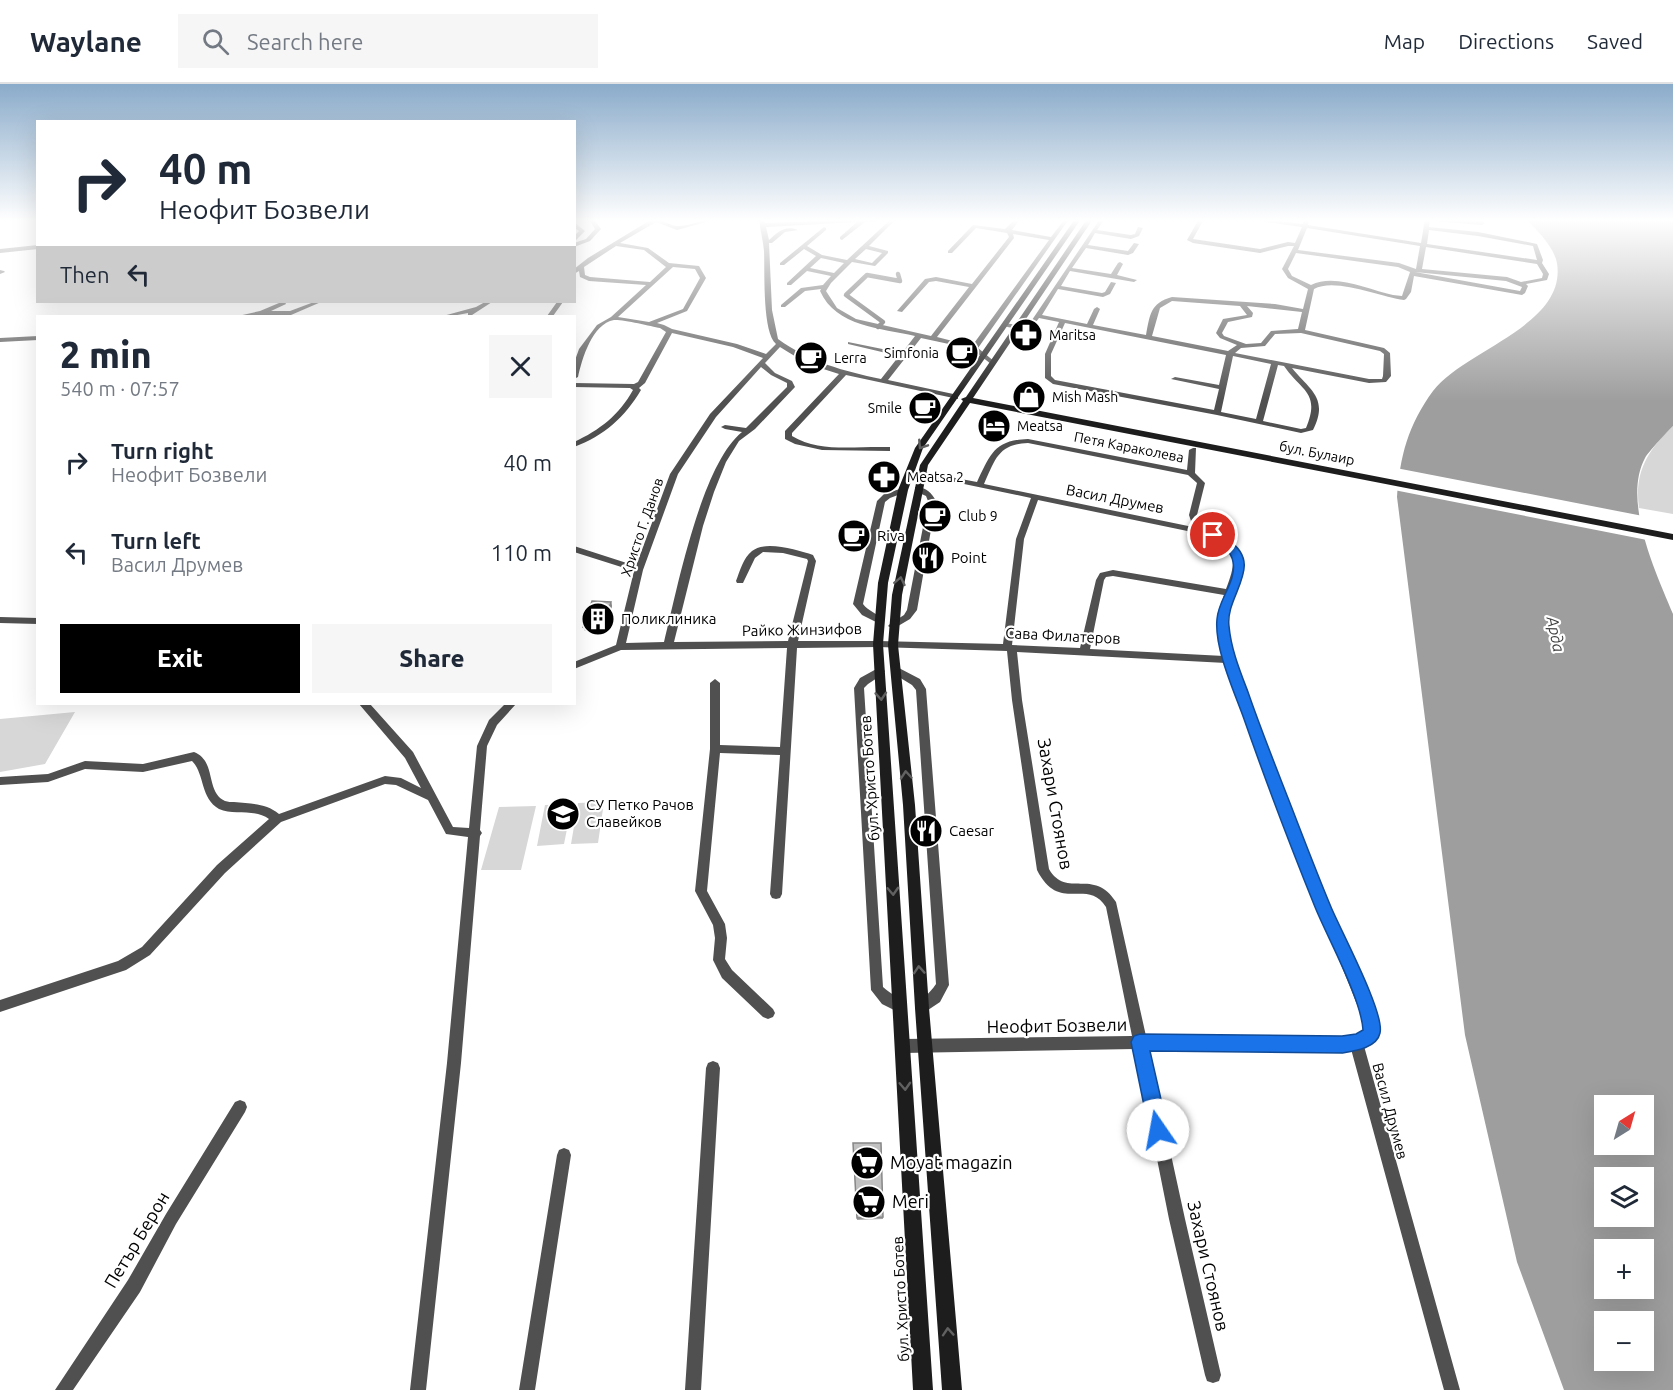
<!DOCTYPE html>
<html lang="en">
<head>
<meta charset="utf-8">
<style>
  body { margin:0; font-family:Ubuntu,sans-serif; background:#f6f6f7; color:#1f2937; height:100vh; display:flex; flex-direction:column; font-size:22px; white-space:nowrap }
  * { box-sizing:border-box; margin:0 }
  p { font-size:20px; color:#747a83 }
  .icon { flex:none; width:33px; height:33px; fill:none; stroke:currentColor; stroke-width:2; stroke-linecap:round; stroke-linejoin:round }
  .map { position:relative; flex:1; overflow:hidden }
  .drawer { position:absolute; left:36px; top:231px; width:540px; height:390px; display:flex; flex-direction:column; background:#fff; border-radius:0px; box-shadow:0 6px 24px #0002 }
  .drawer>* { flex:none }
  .top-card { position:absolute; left:36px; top:36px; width:540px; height:183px; border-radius:0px; box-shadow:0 6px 24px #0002; background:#fff; color:#1f2937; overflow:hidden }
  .needle { width:39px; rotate:37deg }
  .controls { position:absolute; left:1594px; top:1011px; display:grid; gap:12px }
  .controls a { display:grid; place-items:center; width:60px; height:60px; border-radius:0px; background:#fff; box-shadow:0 6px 24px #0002; font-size:30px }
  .pin { position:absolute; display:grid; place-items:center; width:51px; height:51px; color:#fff; margin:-26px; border:3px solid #fff; border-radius:50%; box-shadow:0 2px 6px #0007 }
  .me { position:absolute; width:66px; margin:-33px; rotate:348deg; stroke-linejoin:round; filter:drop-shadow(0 0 4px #0008) }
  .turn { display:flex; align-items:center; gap:21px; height:126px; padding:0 24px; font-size:27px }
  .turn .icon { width:78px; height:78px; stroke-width:2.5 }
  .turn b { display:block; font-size:42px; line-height:51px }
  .then { display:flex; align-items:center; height:57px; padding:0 24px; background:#0003; gap:12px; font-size:22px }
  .round { display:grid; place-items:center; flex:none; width:63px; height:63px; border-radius:0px; background:#f6f6f7 }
  .overview { display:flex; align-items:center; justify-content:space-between; height:102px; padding:0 24px }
  h1 { font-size:36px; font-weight:800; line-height:45px }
  .action { display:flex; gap:12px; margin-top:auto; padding:12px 24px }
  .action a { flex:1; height:69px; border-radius:0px; background:#000; color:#fff; font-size:24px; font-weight:800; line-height:69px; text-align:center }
  .action a+a { background:#f6f6f7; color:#1f2937 }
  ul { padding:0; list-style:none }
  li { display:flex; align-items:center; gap:18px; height:90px; padding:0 24px }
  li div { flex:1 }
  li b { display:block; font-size:22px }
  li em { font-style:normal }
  header { display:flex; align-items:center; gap:36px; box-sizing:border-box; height:84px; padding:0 30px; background:#fff; border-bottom:2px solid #e0e1e3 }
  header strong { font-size:28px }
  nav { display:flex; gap:33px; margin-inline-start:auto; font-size:21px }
  .search { width:420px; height:54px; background:#f6f6f7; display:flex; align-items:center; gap:15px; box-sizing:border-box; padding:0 21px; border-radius:0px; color:#747a83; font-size:22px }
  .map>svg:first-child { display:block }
  .green { fill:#d7d7d7 }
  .water { fill:#9e9e9e; fill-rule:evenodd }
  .pier { fill:#fff }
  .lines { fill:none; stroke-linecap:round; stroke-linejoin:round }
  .pedestrian { stroke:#505050; stroke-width:4.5 }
  .minor { fill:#505050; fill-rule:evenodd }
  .secondary { fill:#1d1d1d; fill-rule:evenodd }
  .wall { fill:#a5a5a5 }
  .shaded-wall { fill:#868686 }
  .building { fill:#c0c0c0; stroke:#868686; stroke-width:1.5 }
  .oneway { stroke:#616161 }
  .route { fill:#1a73e8; stroke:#114b97; stroke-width:1.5 }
  .labels { text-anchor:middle; stroke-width:4.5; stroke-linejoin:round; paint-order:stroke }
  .far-poi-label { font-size:14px; fill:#000; stroke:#fff; text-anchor:start }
  .far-street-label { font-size:14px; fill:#000; stroke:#fff }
  .street-label { font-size:15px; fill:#000; stroke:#fff }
  .poi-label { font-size:15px; fill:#000; stroke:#fff; text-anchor:start }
  .water-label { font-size:16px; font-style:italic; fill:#3f3f3f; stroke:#fff }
  .near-street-label { font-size:18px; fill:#000; stroke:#fff }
  .near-poi-label { font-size:18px; fill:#000; stroke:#fff; text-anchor:start }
</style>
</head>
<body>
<header>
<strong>Waylane</strong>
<div class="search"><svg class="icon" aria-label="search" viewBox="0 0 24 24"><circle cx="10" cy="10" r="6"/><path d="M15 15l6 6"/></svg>Search here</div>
<nav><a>Map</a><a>Directions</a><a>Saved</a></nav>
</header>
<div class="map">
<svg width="1673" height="1306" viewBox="0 0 1673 1306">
  <rect width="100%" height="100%" fill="#fff"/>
  <!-- green -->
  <path class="green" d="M1673,342V430L1639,424C1634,388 1648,366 1673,342Z
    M75,628L45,680L0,688V635Z
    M604,718L598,759L571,760L578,719Z
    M572,720L564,760L537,762L545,721Z
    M536,722L521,786H481L499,723Z"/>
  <!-- water -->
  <path class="water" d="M1526,135H1673V342C1667,348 1649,367 1645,374C1622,417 1656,489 1673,530V1306H1564L1517,1178L1465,951L1397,413C1400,372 1408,341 1433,307C1465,265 1567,242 1557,179C1554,163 1537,146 1526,135ZM1605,1022H1644V1060H1605ZM1605,1094H1644V1132H1605ZM1605,1166H1644V1204H1605ZM1605,1238H1644V1276H1605Z"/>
  <!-- pier -->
  <path class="pier" d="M1396,384L1643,432L1647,456L1394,406Z"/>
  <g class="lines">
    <!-- pedestrian -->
    <path class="pedestrian" d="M878,243L883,238L846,211L867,191L900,197L898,190"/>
    <!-- minor -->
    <path class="minor" d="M589,135H594L601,145L590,157L574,163V159L586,155L595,145Z
      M652,135C660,133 669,142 678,142C692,142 704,134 717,135L677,146L656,138L620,159L648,164L669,179L699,182L706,194L687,227L657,239L664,241L672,245L737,260L766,270L776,260C762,248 765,186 764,167C763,156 760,145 759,135H763L765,139L884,135L882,137L865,138L842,156L840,155V153L857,138L766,143L769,156C778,148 785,141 798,146L785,148L772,159H769L772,226L778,255C810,278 843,287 881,295L899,272L848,260V258L902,269L915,252C881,244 836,243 820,207L821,205L805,207L785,223H781V221L801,204L823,201L831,192L807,187L791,201H787V199L816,172L804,165L784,181H780V179L824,143L826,144V146L807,162L822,171L847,176L891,135H896L869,162L888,167V169L875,182L852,178L831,199L826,207L837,224L856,235L931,252L969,203L936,197L929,198L902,228L897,227L925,195L936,193L972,200L1009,153L1007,149L976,144L952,169H948V167L973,141L1005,145L1015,135H1020L1012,146L1051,153L1065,135H1069L978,264L995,278V280H991L972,265L921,254L888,296L958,311V315L846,291L792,349V352C820,369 856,362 887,363H890V367L822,366L795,360L785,355V347L839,290C818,284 798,275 780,263L765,279L775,289L792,297L795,303L755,345L739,357L726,378L714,408L703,442L674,558L788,557L808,477L807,475L783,469L763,468L755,474L743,499H737L736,497C740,487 743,474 752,467C765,456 798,466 813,471L816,477L798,557H878L1003,560L1016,455L1031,414L921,391H918V387L977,398C990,371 994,356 1028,355L1187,386L1189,366L1193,364H1196L1195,389L1205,399L1197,431L1203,445C1268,470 1234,485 1227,533C1226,544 1229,555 1232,566L1293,732L1378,938C1379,951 1377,958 1364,962L1460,1306H1444L1351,965L1311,968L1148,965L1185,1135L1221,1291L1219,1297L1213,1299L1207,1297L1205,1291L1169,1135L1135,965L903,969L898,967L896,962L898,957L903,955L1132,952L1106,823C1087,793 1059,830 1037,786L1012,616L1007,567L878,563L797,564L782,810L780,814L776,815L772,814L770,810L780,671L720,669L707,807L725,840L727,854L725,875L732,886L773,925L775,929L773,933L768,935L763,933L722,894L713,876L715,854L713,841L695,807L710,665V599L715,595L720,599V661L780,663L787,564L621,566L574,585V578L616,561L634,487L574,468V462L636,482L670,390L710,330L763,274L733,263L672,249L645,299L639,304L641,306C625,333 604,352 574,363V358C600,346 619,331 633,306L630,304L574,303V299L634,300L638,298L666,248L660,244C651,242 621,235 614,236C592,240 582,275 578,293L574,295V279L579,265L597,241L611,233L646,201L589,197L580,193L579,187L574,190V185L588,174ZM1013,150L1049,156L972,262L937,253L1014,154ZM616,162L644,166L666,183L650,198L590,193L585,191L584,183ZM866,165L882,169L872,179L855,175ZM821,174L844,179L834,189L810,184ZM673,183L695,185L700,194L683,225L649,238L618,233ZM761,283L771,291L787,299V303L746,344L725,341L721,343L725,345L742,348C701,381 677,506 664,558L626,559L643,486L678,390L716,333ZM1028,359L1188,391L1197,399L1189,431L1193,443L984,400C995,376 998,360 1028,359ZM1038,416L1197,449C1232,463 1241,467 1226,505L1113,486L1100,489L1096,496L1080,564L1012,561L1024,455ZM1113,492L1224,511C1216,533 1217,550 1224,572L1090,565L1104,496L1106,493ZM1017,568L1226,579L1293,761L1364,938L1365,947C1345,961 1180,952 1146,952L1116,818C1094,783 1066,815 1049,785L1022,616Z
      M1100,135H1105L1097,146L1131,151L1135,150L1138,143L1143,144L1139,152L1131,155L1095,149L1088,161L1128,167L1134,159L1139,160L1133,169L1128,171L1086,164L1072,184L1111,190L1118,179L1120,178L1123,180L1117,191L1137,196L1134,198L1070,187L1061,202L1102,209L1105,208L1111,198L1116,199L1110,210L1103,213L1058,205L1042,231L1087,240L1094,225L1097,223L1100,225L1093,241L1146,251C1150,231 1150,219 1172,213L1275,220L1303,225L1308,205L1288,194L1282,185L1294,162H1288L1260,169L1193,159L1187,156L1199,135H1204L1193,155L1260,165L1288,158L1295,159L1302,143L1260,137L1258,135L1303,140L1305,135H1309L1308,141L1421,159L1425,135H1430L1429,143L1478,148L1537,160L1543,176L1542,179L1549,190L1547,196L1526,200L1528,202L1525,209L1522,211L1414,192L1411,208L1406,215L1404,216C1380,213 1335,193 1314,205L1305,246L1384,264L1390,269L1391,292L1386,298L1369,299L1292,284C1310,306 1329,314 1313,346L1301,349L1217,331L1053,300L1045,294V270L1059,238L1039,234C1032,245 1013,246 1002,241L1005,239L1017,241L1032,236ZM1307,144L1420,162L1416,185L1399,179L1298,166ZM1429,146L1478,152L1533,162L1537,176L1427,160ZM1426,163L1537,180L1543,190L1542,194L1521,198L1507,193L1422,185ZM1296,169L1398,183L1410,188L1402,212L1393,211C1369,206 1335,189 1311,201L1292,192L1288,185ZM1415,188L1506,197L1522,203L1520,207ZM1172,217L1240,222L1247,231L1223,235L1216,249L1220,254L1237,261L1228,267L1152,252L1160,224ZM1247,222L1302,228L1298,245L1271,247L1261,259L1246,260L1224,252L1222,249L1228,238L1252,233L1253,229ZM1065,239L1226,271L1219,301L1175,293L1171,295L1219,305L1214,326L1055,296L1051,292V270ZM1301,249L1380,267L1384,270L1383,292L1382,295H1369L1235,269L1241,264L1265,262L1275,250ZM1233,272L1271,280L1256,335L1221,328ZM1278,281L1284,282C1301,307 1321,308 1306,344L1301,345L1263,337Z
      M1431,135L1482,137L1485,139L1482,141L1434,137Z
      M574,138L585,147L574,158V152L579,147L574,143Z
      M38,161V165L0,169V165Z
      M0,186L4,187L5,188L0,190Z
      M279,218H285L286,220L271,227H290L314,218H321L291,231L238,232L260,227L279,219Z
      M485,218H492L472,231H468V229L452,232H443L476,223Z
      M557,218H563L553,232H547Z
      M38,252V256L0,258V254Z
      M915,403C925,402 932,409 936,417L917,526L910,535L893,545L888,542L890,540L904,531L907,526L928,417L926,412L915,407Z
      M903,404H906V408L890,414L885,418L863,520C868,527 877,529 883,536L881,538L878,539L862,531L853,520L877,417L884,410Z
      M0,533L38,534V540L0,539Z
      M880,583L885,587L883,590L868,600L864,604L883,903C890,910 904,916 907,923L905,927L900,929L882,920L871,906L854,604L860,594Z
      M897,583L920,595L926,605L949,901L940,918L922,930L917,928L915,924C919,916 930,910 936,900L916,606L912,601L894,590L892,587Z
      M359,620H370L413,668L453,743L469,744L477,662L489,636L505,620H516L497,641L487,662L480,746L482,749L480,752L461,979L426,1306H410L447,979L468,753L446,750L428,716L396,701L385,700L281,738L225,789L150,871L126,886L0,928V916L118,877L142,863L217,781L269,735C255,724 234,732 219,725C200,714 205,690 192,677L143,688L85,685L48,698L0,701V693L48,690L85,677L143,680L194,668C217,677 205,708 225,717C228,718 231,718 234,718C251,720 266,719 279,730L385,692L401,694L421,704L405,674Z
      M713,977L718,979L720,984L701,1306H685L706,984L708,979Z
      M240,1016L245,1018L247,1023L245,1028L176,1140L140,1208L73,1306H55L128,1196L166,1130L235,1018Z
      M564,1064L569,1066L571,1071L535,1306H519L557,1071L559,1066Z"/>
    <!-- secondary -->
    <path class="secondary" d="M1075,135H1081L923,364L908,406L888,499L883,560L933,1306H913L873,560L878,499L898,406L915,364Z
      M1087,135H1093L973,314L1673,450V456L970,319L928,381L902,511L898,561L915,721L929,924L962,1306H942L915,924L903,721L888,561L892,511L920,381L963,317L961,315L966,313Z"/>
  </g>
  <!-- wall -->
  <path class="wall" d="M611,518L612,522L604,548L585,547L583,543Z
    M853,1059L883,1133V1135L857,1136Z"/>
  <!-- shaded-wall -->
  <path class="shaded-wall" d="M611,518L612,522L604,548L603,543Z"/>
  <!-- building -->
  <path class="building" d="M592,517L611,518L603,543H583Z
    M853,1059H881L883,1133L857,1134Z"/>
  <!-- one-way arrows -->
  <defs><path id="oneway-chevron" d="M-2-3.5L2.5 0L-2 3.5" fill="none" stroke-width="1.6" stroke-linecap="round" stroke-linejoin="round" transform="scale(1.5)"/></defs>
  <g class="oneway">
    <use href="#oneway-chevron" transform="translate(922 361) rotate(123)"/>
    <use href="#oneway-chevron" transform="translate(900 497) rotate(-78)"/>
    <use href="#oneway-chevron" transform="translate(881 612) rotate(86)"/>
    <use href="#oneway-chevron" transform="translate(906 691) rotate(-95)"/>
    <use href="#oneway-chevron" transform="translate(893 807) rotate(87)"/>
    <use href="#oneway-chevron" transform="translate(919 886) rotate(-94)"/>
    <use href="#oneway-chevron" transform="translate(905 1002) rotate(87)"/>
    <use href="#oneway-chevron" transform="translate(948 1248) rotate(-94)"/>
  </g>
  <!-- sky -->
  <linearGradient id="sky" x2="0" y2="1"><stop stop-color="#8aabca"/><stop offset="0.43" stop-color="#fff"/><stop offset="1" stop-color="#fff" stop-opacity="0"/></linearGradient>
  <rect width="1673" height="317" fill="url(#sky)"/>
  <!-- route -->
  <path class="route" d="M1213,448C1219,449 1223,453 1228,456C1266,481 1225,511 1229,542C1231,565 1240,587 1248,608C1260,643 1274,678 1288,714C1302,750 1316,787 1331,823C1341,847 1385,929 1380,949C1377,964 1354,967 1342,969L1150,967L1168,1046L1165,1053L1158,1056L1152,1053L1149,1046L1131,958L1134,952L1140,950L1342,952L1356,950L1363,946C1361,914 1328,855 1315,823C1290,761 1266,698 1244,635C1234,607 1214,564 1217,535C1218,516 1237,497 1233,478C1231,465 1219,460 1209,454V449Z"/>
  <!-- icons -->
  <defs>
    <g id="pharmacy-disc" transform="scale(1.725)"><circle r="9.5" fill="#000" stroke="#fff"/><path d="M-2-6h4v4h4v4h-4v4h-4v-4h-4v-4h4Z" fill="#fff"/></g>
    <g id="cafe-disc" transform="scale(1.725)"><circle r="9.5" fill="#000" stroke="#fff"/><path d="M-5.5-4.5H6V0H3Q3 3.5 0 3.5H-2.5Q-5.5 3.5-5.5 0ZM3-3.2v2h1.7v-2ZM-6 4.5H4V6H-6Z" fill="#fff"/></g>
    <g id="shop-disc" transform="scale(1.725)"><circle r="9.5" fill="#000" stroke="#fff"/><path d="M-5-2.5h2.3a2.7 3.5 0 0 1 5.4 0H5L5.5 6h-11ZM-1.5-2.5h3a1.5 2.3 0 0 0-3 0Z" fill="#fff"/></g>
    <g id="hotel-disc" transform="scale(1.725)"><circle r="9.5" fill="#000" stroke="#fff"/><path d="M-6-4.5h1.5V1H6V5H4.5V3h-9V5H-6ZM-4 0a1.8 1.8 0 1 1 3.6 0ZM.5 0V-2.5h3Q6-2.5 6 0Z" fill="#fff"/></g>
    <g id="restaurant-disc" transform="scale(1.725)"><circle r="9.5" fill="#000" stroke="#fff"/><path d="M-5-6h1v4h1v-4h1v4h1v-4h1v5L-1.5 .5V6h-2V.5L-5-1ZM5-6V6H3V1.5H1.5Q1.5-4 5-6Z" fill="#fff"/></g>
    <g id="building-disc" transform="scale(1.725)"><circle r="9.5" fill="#000" stroke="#fff"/><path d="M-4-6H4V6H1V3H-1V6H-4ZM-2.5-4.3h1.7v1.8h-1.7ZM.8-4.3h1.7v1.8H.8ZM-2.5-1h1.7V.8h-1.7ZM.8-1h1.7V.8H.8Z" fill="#fff"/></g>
    <g id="school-disc" transform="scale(1.725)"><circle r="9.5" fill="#000" stroke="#fff"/><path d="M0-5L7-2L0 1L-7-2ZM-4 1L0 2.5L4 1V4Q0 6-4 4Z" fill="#fff"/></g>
    <g id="supermarket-disc" transform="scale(1.725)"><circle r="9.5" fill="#000" stroke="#fff"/><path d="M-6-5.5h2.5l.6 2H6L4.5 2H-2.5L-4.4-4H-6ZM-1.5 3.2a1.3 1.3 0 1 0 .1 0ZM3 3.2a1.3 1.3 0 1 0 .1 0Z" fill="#fff"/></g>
  </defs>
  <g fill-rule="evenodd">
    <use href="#pharmacy-disc" x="1026" y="251"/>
    <use href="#cafe-disc" x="962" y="269"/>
    <use href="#cafe-disc" x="811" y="274"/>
    <use href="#shop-disc" x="1029" y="313"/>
    <use href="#cafe-disc" x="925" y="324"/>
    <use href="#hotel-disc" x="994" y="342"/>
    <use href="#pharmacy-disc" x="884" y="393"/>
    <use href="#cafe-disc" x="935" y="432"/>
    <use href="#cafe-disc" x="854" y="452"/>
    <use href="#restaurant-disc" x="928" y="474"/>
    <use href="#building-disc" x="598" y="535"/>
    <use href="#school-disc" x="563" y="730"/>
    <use href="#restaurant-disc" x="926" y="747"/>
    <use href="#supermarket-disc" x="867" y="1079"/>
    <use href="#supermarket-disc" x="869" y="1118"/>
  </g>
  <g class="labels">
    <!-- far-poi labels -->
    <g class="far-poi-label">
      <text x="1049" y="256">Maritsa</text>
      <text x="939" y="274" text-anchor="end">Simfonia</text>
      <text x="834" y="279">Lerra</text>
      <text x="1052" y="318">Mish Mash</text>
      <text x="902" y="329" text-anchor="end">Smile</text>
      <text x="1017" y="347">Meatsa</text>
      <text x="907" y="398">Meatsa 2</text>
      <text x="958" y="437">Club 9</text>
    </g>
    <!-- far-street labels -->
    <g class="far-street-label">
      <text transform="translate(1129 363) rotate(11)" y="5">Петя Караколева</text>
      <text transform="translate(1317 369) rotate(11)" y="5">бул. Булаир</text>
      <text transform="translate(642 443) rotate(-71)" y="5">Христо Г. Данов</text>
    </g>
    <!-- street labels -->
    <g class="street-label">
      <text transform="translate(1115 415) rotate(11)" y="5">Васил Друмев</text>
      <text transform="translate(802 546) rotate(-1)" y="5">Райко Жинзифов</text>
      <text transform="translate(1063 552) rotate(3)" y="5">Сава Филатеров</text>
      <text transform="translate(870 694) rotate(-94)" y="5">бул. Христо Ботев</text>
      <text transform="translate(1390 1027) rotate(75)" y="5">Васил Друмев</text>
      <text transform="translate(901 1215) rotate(-93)" y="5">бул. Христо Ботев</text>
    </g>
    <!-- poi labels -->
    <g class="poi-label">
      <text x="877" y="457">Riva</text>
      <text x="951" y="479">Point</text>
      <text x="621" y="540">Поликлиника</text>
      <text x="586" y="726">СУ Петко Рачов<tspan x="586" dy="17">Славейков</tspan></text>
      <text x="949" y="752">Caesar</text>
    </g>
    <!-- water labels -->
    <g class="water-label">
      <text transform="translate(1556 550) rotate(78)" y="6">Арда</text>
    </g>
    <!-- near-street labels -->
    <g class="near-street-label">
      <text transform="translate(1055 720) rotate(80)" y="6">Захари Стоянов</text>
      <text transform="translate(1057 942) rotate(-1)" y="6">Неофит Бозвели</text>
      <text transform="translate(137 1156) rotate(-59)" y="6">Петър Берон</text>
      <text transform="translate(1208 1182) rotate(77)" y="6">Захари Стоянов</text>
    </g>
    <!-- near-poi labels -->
    <g class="near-poi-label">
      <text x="890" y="1085">Moyat magazin</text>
      <text x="892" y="1124">Meri</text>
    </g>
  </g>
</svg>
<div class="controls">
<a><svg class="needle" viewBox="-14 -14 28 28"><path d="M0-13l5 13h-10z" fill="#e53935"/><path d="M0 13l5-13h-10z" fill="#747a83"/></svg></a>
<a><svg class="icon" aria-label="layers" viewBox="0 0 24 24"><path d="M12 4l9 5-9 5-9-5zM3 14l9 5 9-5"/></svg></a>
<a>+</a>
<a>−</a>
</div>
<div class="pin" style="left:1213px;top:451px;background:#d93025"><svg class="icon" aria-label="arrive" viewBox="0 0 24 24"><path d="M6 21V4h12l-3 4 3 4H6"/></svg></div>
<svg class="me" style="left:1158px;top:1046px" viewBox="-20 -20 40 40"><circle r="19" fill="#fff"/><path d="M0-13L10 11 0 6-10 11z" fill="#1a73e8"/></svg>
<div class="top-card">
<div class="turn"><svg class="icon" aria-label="right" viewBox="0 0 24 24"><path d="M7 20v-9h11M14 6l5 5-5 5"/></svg><div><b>40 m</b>Неофит Бозвели</div></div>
<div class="then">Then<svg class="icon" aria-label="left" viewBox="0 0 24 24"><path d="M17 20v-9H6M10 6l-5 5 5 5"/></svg></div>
</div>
<section class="drawer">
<div class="overview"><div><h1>2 min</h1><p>540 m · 07:57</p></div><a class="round"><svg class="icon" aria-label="close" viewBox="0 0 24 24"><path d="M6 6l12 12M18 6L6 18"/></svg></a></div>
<ul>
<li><svg class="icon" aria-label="right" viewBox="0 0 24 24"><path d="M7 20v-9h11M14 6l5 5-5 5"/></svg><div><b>Turn right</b><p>Неофит Бозвели</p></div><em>40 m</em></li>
<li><svg class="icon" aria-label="left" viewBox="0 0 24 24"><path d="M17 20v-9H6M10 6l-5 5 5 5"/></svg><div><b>Turn left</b><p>Васил Друмев</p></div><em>110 m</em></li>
</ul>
<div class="action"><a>Exit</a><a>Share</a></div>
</section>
</div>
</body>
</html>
